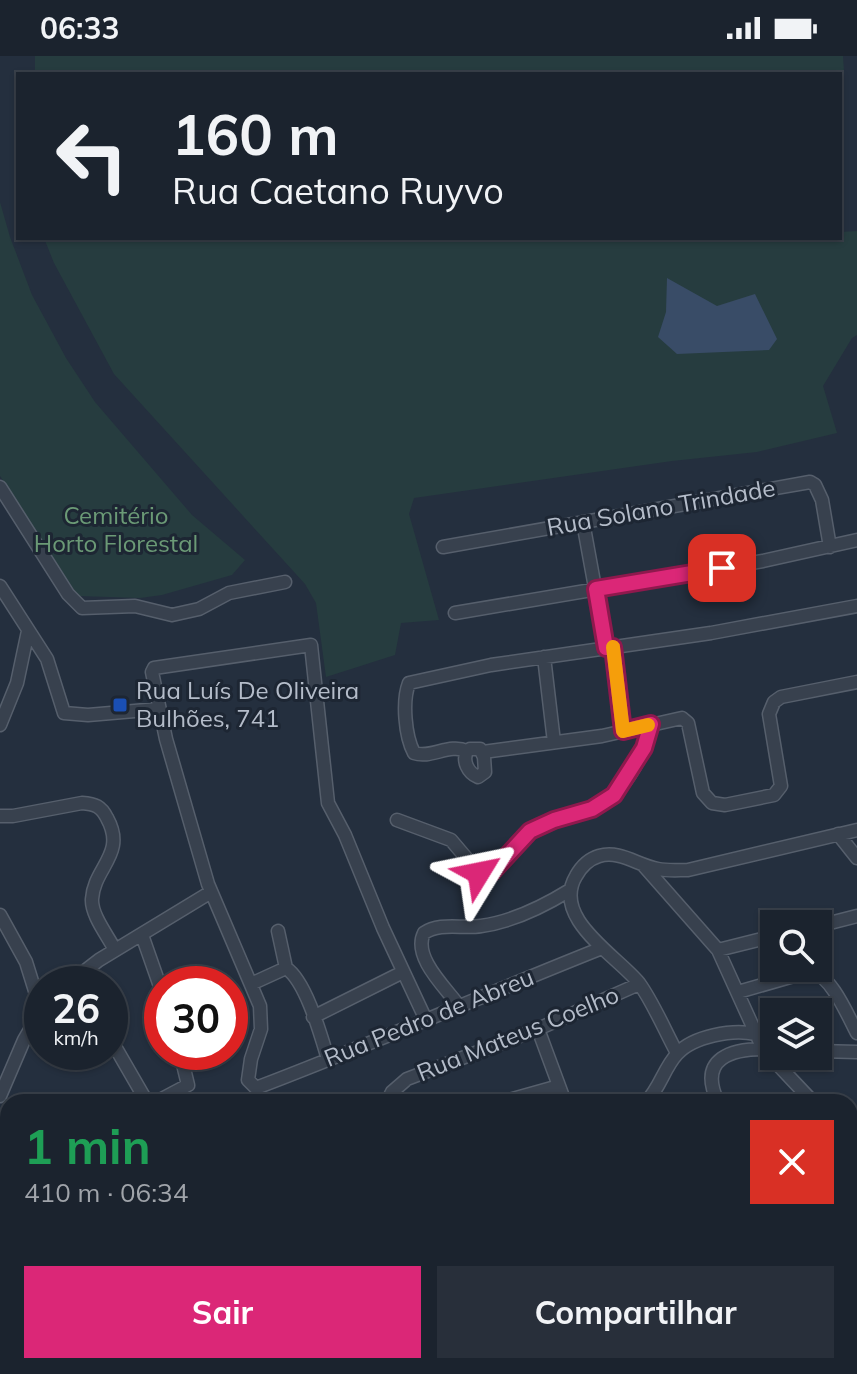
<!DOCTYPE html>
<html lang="pt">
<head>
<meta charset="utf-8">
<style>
  body { margin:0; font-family:Mulish,sans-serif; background:#282f3a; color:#f1f3f6; height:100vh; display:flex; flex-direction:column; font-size:30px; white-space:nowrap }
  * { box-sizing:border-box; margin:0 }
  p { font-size:26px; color:#a0a4aa }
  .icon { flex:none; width:44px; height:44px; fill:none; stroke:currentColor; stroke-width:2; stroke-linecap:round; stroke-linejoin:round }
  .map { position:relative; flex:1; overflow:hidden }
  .side { position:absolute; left:0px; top:1038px; width:858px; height:280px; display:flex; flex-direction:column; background:#1b232e; border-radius:24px 24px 0 0; box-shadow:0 2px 6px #0004,0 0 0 2px #39404a }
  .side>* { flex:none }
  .guide { position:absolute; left:16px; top:16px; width:826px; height:168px; border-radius:0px; box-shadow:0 2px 6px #0004,0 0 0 2px #39404a; background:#1b232e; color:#f1f3f6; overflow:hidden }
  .fabs { position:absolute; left:760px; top:854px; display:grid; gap:16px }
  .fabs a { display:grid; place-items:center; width:72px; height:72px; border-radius:0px; background:#1b232e; box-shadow:0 2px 6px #0004,0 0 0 2px #39404a; font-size:40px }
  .speed { position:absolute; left:24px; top:910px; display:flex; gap:16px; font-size:40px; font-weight:700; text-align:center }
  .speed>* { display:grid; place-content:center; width:104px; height:104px; border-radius:50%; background:#1b232e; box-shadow:0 2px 6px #0004,0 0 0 2px #39404a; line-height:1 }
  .speed small { font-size:20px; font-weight:400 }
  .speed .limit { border:12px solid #d22; background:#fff; color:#111 }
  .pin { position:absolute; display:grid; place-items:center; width:68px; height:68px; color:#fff; margin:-34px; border-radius:16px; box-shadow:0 4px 12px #0006 }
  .me { position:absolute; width:88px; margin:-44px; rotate:55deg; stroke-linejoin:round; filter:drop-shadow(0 0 6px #0008) }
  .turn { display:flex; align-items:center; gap:28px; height:168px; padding:0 24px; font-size:36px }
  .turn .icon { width:104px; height:104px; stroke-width:2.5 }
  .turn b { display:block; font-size:56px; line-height:68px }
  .round { display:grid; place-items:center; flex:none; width:84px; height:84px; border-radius:0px; background:#282f3a }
  .head { display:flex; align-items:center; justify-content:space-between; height:136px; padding:0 24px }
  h1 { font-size:48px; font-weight:700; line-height:60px; color:#1e9e55 }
  .cta { display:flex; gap:16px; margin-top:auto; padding:16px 24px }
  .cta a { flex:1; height:92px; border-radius:0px; background:#db2777; color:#fff; font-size:32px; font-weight:700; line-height:92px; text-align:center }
  .cta a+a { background:#282f3a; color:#f1f3f6 }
  .status { display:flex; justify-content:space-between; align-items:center; height:56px; padding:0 40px; background:#1b232e; direction:ltr }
  .status svg { height:22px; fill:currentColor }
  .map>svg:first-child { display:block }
  .green { fill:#263c3f }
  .water { fill:#394c67 }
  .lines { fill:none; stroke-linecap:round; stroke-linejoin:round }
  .minor-casing { stroke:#565f6c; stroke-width:15 }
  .minor { stroke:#38414e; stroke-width:12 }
  .route-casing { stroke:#8e194d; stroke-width:20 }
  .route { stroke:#db2777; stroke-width:14 }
  .slow { stroke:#f59e0b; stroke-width:14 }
  .transit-dot { fill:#1a4fb4; stroke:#1d2633; stroke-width:3 }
  .labels { text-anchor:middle; stroke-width:6; stroke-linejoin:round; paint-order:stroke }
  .street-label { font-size:24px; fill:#b4bcc9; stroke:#1d2633 }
  .park-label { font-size:24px; fill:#6b9a76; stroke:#1d2633 }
  .poi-label { font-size:24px; fill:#b4bcc9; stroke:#1d2633; text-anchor:start }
</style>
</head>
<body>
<div class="status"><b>06:33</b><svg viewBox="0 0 49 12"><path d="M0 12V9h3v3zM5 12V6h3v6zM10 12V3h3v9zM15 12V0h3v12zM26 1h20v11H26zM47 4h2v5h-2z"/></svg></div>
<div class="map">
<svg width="857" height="1318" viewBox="0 0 857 1318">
  <rect width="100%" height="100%" fill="#242f3e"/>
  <!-- green -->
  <path class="green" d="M35,0H843L844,16L840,19L35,18Z
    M0,146L10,181L32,239L66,302L95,346L192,459L245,504L232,519L162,539L140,542L78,540L0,420Z
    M857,175V279L852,282L823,330L837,377L757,396L672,405L414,442L409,458L439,564L401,567L395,599L326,621L316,547L305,528L114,318L54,207L44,182H840V176Z
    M8,1106V1174L0,1173V1110Z
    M239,1310H292L301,1314L356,1310H492L480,1318H243Z"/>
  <!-- water -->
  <path class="water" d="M667,222L717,250L755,238L777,283L769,294L677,298L658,281L666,256Z"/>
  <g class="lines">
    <!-- minor casing -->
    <g class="minor-casing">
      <path id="minor" d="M0,431L68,538L82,552L135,550L172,559L199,553L229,537L285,526
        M583,466L606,592
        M443,491L810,426L815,429L822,444L830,491
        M0,530L47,603L64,657L88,659L158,653
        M455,557L763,505L857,484
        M613,591L623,675
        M544,601L554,686
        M0,669L17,627L28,575
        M470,693H480L484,701L485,716L478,721C468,717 462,705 467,695Z
        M467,695C449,687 431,703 414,697C405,680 402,645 409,627L491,609L711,577L857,550
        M483,696L602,680L682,662L688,667L703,737L712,747L725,749L774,739L781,730L769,658L774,646L781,641L857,626
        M0,760H13L82,747C95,748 101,750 107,762C127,798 94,811 92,843C91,859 108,880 115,894
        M397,764L451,784L479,817L487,820C503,807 513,787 530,775C547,764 569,760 588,754C622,743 644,701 651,668
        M838,778L857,802
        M644,810L718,894L763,993L813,1046
        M0,859L26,906L41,954
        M818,870L857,860
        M278,875L286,912C306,925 321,980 328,1003
        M142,879L162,936
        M718,894L774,880
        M68,928L99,904L211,836
        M251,928L286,912
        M738,936L811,915C831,919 848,960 857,977
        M459,950C446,932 412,901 424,877C440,866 462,873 481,870C511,866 544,850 570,834
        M313,961L403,916
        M426,964L383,872L345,779L328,747L311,589L154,612L152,616L166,683L208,828L260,950L261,973L251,1003L248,1024L256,1032C372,988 486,938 602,892
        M538,973L565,1046
        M110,982L147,1046
        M818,995L857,996
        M677,997C665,975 654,948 639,927C616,899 551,862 576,820C581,811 589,803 599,800C620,794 637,809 658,813C668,815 678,814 688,814L857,774
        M0,1040L24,984L42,953
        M156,1046L188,1029L180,996
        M387,1046L392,1036L407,1023L538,973L639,928
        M502,1046L559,1030
        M646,1046C660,1032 664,1012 677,998C693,980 733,973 755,978
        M718,1046C697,1002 732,992 768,993
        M850,1082L857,1089
        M0,1102L8,1098
        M850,1111L857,1103
        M0,1181H8
        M850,1197L857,1205
        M0,1269L8,1270
        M0,1287L8,1282
        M229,1310L236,1318
        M89,1318L99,1310"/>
    </g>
    <!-- minor -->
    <use href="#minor" class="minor"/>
  </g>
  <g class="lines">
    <!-- route casing -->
    <g class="route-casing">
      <path id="route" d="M479,817L487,820L493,815L530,775L554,764L592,753L614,739L644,692L651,668L623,675L613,591L606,592L596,533L722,512"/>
    </g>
    <!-- route -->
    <use href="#route" class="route"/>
    <!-- slow -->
    <path class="slow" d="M613,591L623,675L648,669"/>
  </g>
  <!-- markers -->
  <rect class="transit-dot" x="112" y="641" width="16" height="16" rx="4"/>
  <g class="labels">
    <!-- street labels -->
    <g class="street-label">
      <text transform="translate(661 452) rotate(-10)" y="8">Rua Solano Trindade</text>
      <text transform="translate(429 962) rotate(-22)" y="8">Rua Pedro de Abreu</text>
      <text transform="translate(518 978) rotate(-22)" y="8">Rua Mateus Coelho</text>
    </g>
    <!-- park labels -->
    <g class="park-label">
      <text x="116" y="468">Cemitério<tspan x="116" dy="28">Horto Florestal</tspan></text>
    </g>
    <!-- poi labels -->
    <g class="poi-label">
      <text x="136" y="643">Rua Luís De Oliveira<tspan x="136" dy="28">Bulhões, 741</tspan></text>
    </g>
  </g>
</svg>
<div class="fabs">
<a><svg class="icon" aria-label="search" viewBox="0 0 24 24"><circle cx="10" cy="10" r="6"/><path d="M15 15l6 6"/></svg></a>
<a><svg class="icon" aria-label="layers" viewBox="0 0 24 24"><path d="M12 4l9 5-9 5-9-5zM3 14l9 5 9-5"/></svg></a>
</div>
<div class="speed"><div>26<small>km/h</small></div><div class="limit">30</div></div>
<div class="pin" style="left:722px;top:512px;background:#d93025"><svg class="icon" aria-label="arrive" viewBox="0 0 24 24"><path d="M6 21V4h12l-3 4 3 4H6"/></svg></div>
<svg class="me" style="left:479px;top:817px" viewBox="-20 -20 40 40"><path d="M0-17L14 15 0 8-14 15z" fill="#db2777" stroke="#fff" stroke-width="4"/></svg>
<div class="guide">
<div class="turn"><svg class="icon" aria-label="left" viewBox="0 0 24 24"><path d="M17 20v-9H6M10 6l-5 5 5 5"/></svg><div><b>160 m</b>Rua Caetano Ruyvo</div></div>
</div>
<section class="side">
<div class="head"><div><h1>1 min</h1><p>410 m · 06:34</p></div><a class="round" style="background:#d93025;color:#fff"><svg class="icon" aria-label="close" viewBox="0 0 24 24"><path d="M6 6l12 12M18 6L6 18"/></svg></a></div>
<div class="cta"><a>Sair</a><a>Compartilhar</a></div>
</section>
</div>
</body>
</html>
